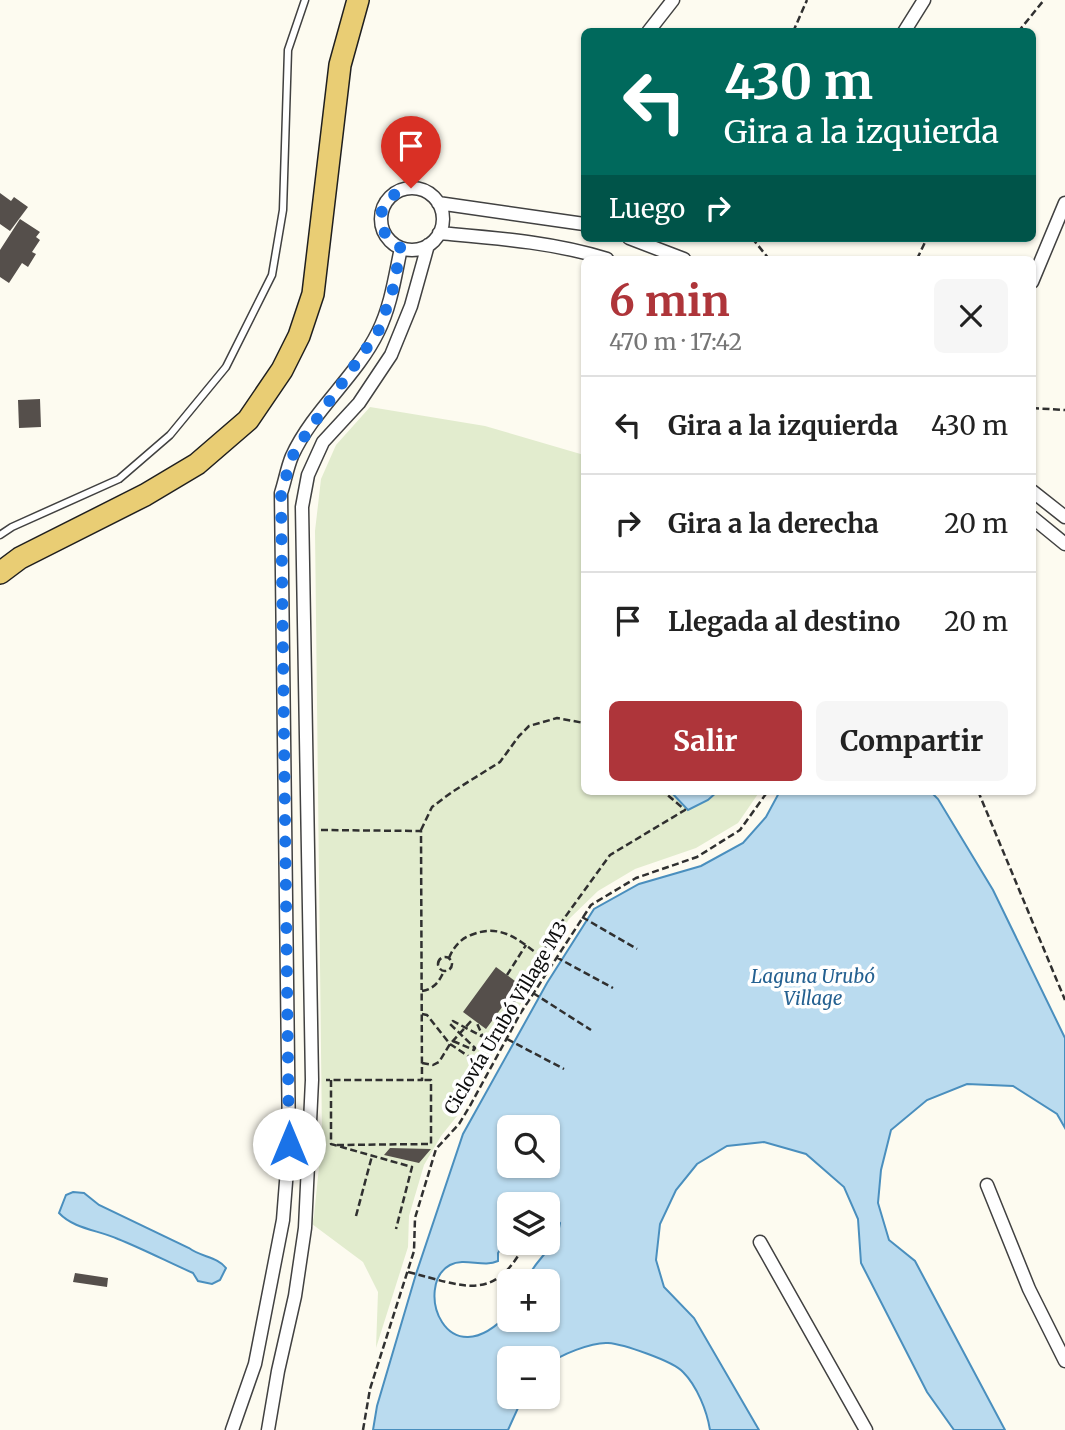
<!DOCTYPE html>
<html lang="es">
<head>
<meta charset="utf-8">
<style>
  body { margin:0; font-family:Merriweather,serif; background:#f6f6f6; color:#222; height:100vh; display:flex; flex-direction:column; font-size:26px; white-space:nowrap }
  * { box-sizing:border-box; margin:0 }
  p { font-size:23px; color:#767676 }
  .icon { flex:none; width:38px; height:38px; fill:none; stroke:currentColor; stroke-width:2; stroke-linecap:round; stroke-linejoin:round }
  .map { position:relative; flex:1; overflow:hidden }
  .drawer { position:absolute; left:581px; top:256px; width:455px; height:539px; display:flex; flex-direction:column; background:#fff; border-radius:10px; box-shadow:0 2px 5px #0004 }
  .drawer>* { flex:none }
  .guide { position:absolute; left:581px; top:28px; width:455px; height:214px; border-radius:10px; box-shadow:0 2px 5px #0004; background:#00695c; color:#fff; overflow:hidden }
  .tools { position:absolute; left:497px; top:1115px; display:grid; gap:14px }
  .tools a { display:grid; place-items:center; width:63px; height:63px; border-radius:10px; background:#fff; box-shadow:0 2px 5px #0004; font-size:35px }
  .pin { position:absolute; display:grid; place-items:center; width:60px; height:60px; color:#fff; margin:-72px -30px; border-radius:50% 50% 50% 0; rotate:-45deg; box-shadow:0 0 7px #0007 }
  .pin .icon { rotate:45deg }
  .me { position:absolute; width:77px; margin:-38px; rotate:0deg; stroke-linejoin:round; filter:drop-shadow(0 0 5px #0008) }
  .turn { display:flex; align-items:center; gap:24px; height:147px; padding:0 28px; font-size:32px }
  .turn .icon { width:91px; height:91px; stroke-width:2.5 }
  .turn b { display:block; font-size:49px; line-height:60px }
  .then { display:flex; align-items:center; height:66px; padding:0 28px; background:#0003; gap:14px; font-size:26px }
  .round { display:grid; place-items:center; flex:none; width:74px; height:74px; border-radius:10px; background:#f6f6f6 }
  .summary { display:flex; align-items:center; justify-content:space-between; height:119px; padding:0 28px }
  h1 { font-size:42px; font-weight:700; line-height:52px; color:#ae353a }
  .button { display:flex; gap:14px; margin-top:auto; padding:14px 28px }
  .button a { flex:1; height:80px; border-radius:10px; background:#ae353a; color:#fff; font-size:28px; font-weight:700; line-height:80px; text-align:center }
  .button a+a { background:#f6f6f6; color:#222 }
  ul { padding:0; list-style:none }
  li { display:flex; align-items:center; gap:21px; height:98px; padding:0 28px; border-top:2px solid #e0e0e0 }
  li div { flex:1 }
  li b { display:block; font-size:26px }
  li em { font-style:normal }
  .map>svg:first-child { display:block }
  .pitch { fill:#e2ecce }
  .water { fill:#badbef; stroke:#4a8fbe; stroke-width:2; fill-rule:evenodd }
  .building { fill:#554f4b }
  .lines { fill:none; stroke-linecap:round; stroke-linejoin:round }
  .lane-casing { stroke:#414141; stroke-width:9 }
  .street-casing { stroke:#414141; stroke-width:15 }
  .primary-casing { stroke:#1f1f1f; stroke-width:24 }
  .path { stroke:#303030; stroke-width:2.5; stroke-dasharray:7 3.5; stroke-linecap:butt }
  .lane { stroke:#fff; stroke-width:6 }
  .street { stroke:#fff; stroke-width:12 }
  .primary { stroke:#e9cd74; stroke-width:21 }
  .route { stroke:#1a73e8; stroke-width:12; stroke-dasharray:0 21.6 }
  .labels { text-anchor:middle; stroke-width:7; stroke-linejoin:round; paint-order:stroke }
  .street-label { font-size:18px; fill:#0e0e0e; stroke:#fff }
  .water-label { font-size:19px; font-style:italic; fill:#256191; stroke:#fff }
</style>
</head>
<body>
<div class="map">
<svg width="1065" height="1430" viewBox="0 0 1065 1430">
  <rect width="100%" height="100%" fill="#fdfbf0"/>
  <!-- pitch -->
  <path class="pitch" d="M370,407L485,426L584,455V791H760L738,823L696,848L635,869L598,891L569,919L457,1116L441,1136L424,1165L409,1216L408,1247L376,1348L378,1292L363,1262L312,1224L314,1216L322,1137L315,531L321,479L336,445Z"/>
  <!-- water -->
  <path class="water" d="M670,791H718L708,800L688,810Z
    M780,791H930L938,799L993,890L1065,1038V1128L1057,1114L1013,1086L967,1084L927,1100L891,1130L881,1170L878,1203L889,1240L915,1261L1005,1430H954L927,1392L861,1263L858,1219L844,1187L806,1154L764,1142L727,1146L697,1164L676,1190L660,1224L656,1260L664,1287L694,1318L759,1430H710C707,1411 697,1386 683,1372C673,1361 623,1344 608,1343C592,1342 559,1355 548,1365V1358H509V1396L523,1397L508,1430H373L377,1406L416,1274L463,1134L547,983L594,909L639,884L701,866L743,843L766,817ZM509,1127H548V1166H509ZM509,1204H548V1209L560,1223C556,1250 536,1257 526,1281H548V1320H509V1313C446,1381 413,1285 450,1265C465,1257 483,1268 498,1261V1253L509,1236Z
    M73,1192L84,1193L99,1205L189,1248C201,1257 218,1257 226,1268L220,1280L212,1284L198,1281L193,1273C168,1262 143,1249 118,1239C98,1230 74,1229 59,1213L66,1195Z"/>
  <!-- building -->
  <path class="building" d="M0,193L11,201L14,197L28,207L10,231L0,224Z
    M20,219L40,232L36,237L40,240L32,252L36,254L28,267L22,263L9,283L0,277V250Z
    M40,399L41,427L19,428L18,400Z
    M496,967L519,984L486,1029L463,1012Z
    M390,1148L431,1149L419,1163L384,1155Z
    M75,1273L108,1278L107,1287L73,1282Z"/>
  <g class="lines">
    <!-- lane casing -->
    <g class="lane-casing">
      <path id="lane" d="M0,535L12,527L119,479L170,435L226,367L272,275L283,210L288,50L305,0"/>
    </g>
    <!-- street casing -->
    <g class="street-casing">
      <path id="street" d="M648,32L673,0
        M904,32L924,0
        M381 219a31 31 0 1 1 62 0a31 31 0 1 1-62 0Z
        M438,203L584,224
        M439,233C495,238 553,242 607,259
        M629,238L684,259
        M1032,282L1065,203
        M1032,491L1065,517
        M1032,517L1065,544
        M987,1185L1029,1289L1065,1361
        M760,1242L866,1430
        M232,1430L255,1364L283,1220L289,1144L281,493C285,481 287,468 292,456C313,410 356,377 378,332C391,306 395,276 401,248
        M268,1430L278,1371L295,1296L305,1228L312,1080L302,507L308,475L323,442L359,403L391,355L411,306L428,245"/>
    </g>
    <!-- primary casing -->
    <g class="primary-casing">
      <path id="primary" d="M0,573L20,558L145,495L197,464L248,420L282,370L299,336L313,294L340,65L358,0"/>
    </g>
    <!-- path -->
    <path class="path" d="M793,32L807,0
      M1018,32L1044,0
      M752,238L769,259
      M917,259L927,238
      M1032,408L1065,410
      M978,791L1065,1000
      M321,830L421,831L422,1080H326
      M421,830L432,807L452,792L500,762L519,736L529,726L557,718L584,723
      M582,917L637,949
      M556,957L613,988
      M438 964a7 7 0 1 1 14 0a7 7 0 1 1-14 0Z
      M449,958C453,948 460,939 471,935C500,923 518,939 540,956
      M507,975L526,945
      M422,991C434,989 439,982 444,971
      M533,993L591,1030
      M422,1014L427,1015L450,1044L474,1060L510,1009L555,931L610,855L685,810L663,791
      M507,1039L564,1069
      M453,1041L474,1050L475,1048L450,1024L453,1021L483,1037L476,1021
      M422,1063L433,1065L439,1062L450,1044L473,1019
      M331,1080V1144L412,1167L396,1229
      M337,1145L431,1144V1080H423
      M356,1216L372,1156
      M408,1272C465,1286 494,1304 526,1242
      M363,1430L370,1389L414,1251L415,1218L436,1149L459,1124L471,1104L520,1014L591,905L636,878L697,857L740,830L768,791"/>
    <!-- lane -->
    <use href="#lane" class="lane"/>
    <!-- street -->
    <use href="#street" class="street"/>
    <!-- primary -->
    <use href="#primary" class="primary"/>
  </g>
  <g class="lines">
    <!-- route -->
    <path class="route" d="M289,1144L281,493L292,457L302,440L378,332L392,293L401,248C370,231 376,195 411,188"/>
  </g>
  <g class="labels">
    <!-- street labels -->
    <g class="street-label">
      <text transform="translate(506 1018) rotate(-59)" y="6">Ciclovía Urubó Village M3</text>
    </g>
    <!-- water labels -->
    <g class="water-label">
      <text x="813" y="983">Laguna Urubó<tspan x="813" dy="22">Village</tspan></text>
    </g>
  </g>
</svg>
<div class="tools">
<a><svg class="icon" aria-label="search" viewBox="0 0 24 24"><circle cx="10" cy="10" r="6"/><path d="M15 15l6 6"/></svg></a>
<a><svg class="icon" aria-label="layers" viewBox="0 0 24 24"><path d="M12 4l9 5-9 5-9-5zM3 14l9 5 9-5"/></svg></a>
<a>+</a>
<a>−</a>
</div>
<div class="pin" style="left:411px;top:188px;background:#d93025"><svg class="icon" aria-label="arrive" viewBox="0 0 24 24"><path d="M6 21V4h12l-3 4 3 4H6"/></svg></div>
<svg class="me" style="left:289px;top:1144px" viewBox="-20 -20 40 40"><circle r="19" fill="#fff"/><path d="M0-13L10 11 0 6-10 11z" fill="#1a73e8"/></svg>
<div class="guide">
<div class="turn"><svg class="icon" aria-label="left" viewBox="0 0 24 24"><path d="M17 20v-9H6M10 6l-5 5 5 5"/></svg><div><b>430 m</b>Gira a la izquierda</div></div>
<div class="then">Luego<svg class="icon" aria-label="right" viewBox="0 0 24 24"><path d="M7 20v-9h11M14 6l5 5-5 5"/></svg></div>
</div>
<section class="drawer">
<div class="summary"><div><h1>6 min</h1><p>470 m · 17:42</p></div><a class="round"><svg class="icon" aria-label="close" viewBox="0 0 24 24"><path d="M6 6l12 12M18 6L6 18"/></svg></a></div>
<ul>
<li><svg class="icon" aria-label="left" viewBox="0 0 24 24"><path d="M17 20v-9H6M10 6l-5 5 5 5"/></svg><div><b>Gira a la izquierda</b></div><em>430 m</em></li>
<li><svg class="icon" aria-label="right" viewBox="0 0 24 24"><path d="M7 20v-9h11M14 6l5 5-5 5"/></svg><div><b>Gira a la derecha</b></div><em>20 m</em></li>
<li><svg class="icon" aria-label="arrive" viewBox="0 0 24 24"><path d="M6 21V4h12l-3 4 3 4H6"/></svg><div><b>Llegada al destino</b></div><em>20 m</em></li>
</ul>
<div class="button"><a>Salir</a><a>Compartir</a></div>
</section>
</div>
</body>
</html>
